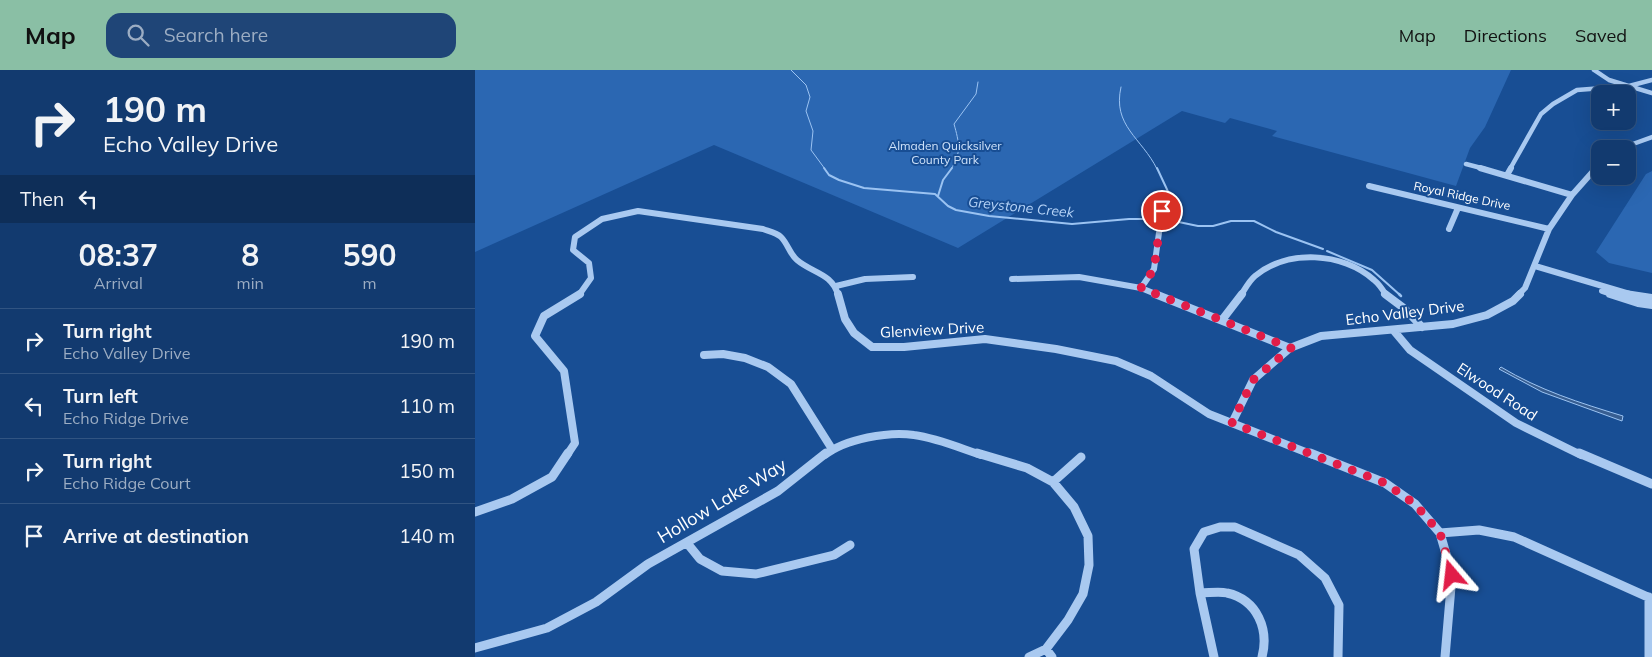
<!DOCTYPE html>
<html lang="en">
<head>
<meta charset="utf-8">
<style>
  body { margin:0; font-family:Mulish,sans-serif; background:#1f4577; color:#f1f3f6; height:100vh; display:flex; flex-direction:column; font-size:19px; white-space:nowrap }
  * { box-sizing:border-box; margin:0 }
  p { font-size:16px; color:#9cadc3 }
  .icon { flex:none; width:28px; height:28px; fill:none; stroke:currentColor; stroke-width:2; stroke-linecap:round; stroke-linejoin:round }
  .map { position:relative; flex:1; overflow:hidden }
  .panel { display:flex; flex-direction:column; background:#123a6f; width:475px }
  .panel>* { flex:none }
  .banner { background:#123a6f; color:#f1f3f6; overflow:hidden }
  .buttons { position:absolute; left:1116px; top:15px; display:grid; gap:10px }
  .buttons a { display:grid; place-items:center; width:45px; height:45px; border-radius:10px; background:#123a6f; box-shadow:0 5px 20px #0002,0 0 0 1px #315482; font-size:25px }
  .pin { position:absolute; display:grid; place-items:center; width:42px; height:42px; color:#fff; margin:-21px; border:2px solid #fff; border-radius:50%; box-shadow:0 1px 5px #0007 }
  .me { position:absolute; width:55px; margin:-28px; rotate:343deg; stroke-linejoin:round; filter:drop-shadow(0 0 4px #0008) }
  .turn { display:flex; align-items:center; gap:18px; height:105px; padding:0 20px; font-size:22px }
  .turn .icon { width:65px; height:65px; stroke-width:2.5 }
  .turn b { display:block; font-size:35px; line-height:42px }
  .then { display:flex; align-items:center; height:48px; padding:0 20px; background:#0003; gap:10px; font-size:19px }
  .eta { display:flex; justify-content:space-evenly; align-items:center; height:85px; text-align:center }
  .eta b { font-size:30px; font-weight:700; line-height:35px }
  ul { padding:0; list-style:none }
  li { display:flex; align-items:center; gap:15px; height:65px; padding:0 20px; border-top:1px solid #315482 }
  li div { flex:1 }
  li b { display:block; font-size:19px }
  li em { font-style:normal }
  header { display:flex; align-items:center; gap:30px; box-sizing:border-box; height:70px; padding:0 25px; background:#8abfa5; color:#111 }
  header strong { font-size:24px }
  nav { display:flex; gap:28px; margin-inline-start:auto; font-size:18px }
  .search { width:350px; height:45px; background:#1f4577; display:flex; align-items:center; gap:12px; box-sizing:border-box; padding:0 18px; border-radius:15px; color:#9cadc3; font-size:19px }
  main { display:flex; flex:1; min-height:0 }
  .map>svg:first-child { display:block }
  .green { fill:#2b67b2 }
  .water { fill:#385e91; stroke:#9bc3f2 }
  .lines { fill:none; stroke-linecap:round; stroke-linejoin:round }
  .stream-far2 { stroke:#9bc3f2; stroke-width:1 }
  .stream-far1 { stroke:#9bc3f2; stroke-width:2 }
  .stream { stroke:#9bc3f2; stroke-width:2.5 }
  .minor-far3 { stroke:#a9c9f0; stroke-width:4.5 }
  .minor-far2 { stroke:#a9c9f0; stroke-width:6 }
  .minor-far1 { stroke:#a9c9f0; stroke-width:8 }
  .minor { stroke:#a9c9f0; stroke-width:9 }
  .route { stroke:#e11d48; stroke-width:9; stroke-dasharray:0 16.2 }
  .labels { text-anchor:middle; stroke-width:4; stroke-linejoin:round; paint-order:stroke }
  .far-park-label { font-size:12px; fill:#cfe3fb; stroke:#184e94 }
  .far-street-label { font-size:12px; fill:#fff; stroke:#184e94 }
  .far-water-label { font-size:14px; font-style:italic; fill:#b5d3f7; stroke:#184e94 }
  .street-label { font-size:15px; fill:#fff; stroke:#184e94 }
  .near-street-label { font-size:18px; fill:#fff; stroke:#184e94 }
</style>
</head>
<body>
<header>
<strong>Map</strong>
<div class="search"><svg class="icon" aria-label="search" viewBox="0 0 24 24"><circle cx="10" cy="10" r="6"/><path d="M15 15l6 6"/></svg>Search here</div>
<nav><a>Map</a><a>Directions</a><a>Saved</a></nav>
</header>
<main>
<section class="panel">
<div class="banner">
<div class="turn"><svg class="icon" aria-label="right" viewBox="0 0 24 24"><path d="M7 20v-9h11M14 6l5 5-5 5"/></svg><div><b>190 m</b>Echo Valley Drive</div></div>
<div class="then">Then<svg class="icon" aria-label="left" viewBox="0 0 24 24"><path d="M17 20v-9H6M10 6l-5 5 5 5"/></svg></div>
</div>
<div class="eta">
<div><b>08:37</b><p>Arrival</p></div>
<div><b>8</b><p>min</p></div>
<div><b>590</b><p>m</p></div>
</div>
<ul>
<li><svg class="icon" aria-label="right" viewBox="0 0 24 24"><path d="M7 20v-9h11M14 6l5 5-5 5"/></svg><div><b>Turn right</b><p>Echo Valley Drive</p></div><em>190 m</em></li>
<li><svg class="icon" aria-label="left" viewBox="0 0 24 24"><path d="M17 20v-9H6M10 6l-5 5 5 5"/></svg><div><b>Turn left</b><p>Echo Ridge Drive</p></div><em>110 m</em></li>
<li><svg class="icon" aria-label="right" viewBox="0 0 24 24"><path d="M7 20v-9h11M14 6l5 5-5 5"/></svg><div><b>Turn right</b><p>Echo Ridge Court</p></div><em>150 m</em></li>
<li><svg class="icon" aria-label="arrive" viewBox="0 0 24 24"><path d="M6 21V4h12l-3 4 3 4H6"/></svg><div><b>Arrive at destination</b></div><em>140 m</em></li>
</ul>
</section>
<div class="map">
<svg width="1177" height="587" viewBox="0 0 1177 587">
  <rect width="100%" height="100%" fill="#184e94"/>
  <!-- green -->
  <path class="green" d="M0,0H1036L1010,57L995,78L981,116L797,66L802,61L755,48L750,53L707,41L483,178L239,75L0,182Z
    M1177,101V203L1134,193L1121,182L1171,104Z"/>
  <!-- water -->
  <path class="water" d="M1026,297C1064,320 1105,333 1148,346L1147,351L1067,322L1024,299Z"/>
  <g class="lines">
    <!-- stream-far2 -->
    <path class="stream-far2" d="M316,0L331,15L335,27L331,41L338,61L336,80L350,99
      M646,17C637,56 667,68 682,99
      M476,99C487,83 484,72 479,54L501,24L503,12"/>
    <!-- stream-far1 -->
    <path class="stream-far1" d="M349,98L354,105L364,110L389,118L460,124L473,136L481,140L514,146L597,154L654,149H683
      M682,98L696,128
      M463,126L468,110L477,98
      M694,150L723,156H738L756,151H779L801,162L848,179
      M852,181L897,200L925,225"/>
    <!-- stream -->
    <path class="stream" d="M924,224L926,226"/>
    <!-- minor-far3 -->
    <path class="minor-far3" d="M1119,0L1134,10L1177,23
      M1144,79L1177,67
      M991,94L1010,99
      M1035,99L1066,44L1078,34L1102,20L1154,16L1177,10
      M1120,99L1125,94"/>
    <!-- minor-far2 -->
    <path class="minor-far2" d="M1005,98L1097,125
      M1032,105L1036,98
      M894,116L1074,159
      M974,159L983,138
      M1060,196L1158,225
      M537,209L604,207L666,218L683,225
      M361,216L390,209L438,207
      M666,218L679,199L687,141
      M1127,221L1139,225
      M104,225L116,208L114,193L98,180L100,167L127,149L163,141L288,159C293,161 302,163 306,167C313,174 314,183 322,190C337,203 357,203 363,225
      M766,225C770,219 774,211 780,206C812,179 868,182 899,210C904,214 908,220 911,225
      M1043,225L1050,218L1074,159L1097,125L1121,98"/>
    <!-- minor-far1 -->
    <path class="minor-far1" d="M363,224L370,249L379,263L397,277H429L510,269L581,279L641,291L676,306L734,344L838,385
      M680,224L815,278
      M910,224L930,239L947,257
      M1135,224L1163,233L1177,235
      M1150,224L1177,228
      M747,250L767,224
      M919,261L935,280L1041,353L1106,385
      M229,285L248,284L270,288L293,297L316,314L357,379
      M757,353L778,310L815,278L846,266L978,254L1012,245L1038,231L1045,224
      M92,385L100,373L89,301L60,266L69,246L105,224
      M350,385C370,369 414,361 439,365C462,368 485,378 506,385"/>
    <!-- minor -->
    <path class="minor" d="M502,383L552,398L578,412L599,437L613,466L614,495L608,524L593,550L571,579L554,587
      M835,383L910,413L940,434L965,463L977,505L970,587
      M1104,383L1177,414
      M578,412L606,387
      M0,442L37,429L77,407L93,383
      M965,463L1004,460L1039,467L1177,529
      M212,473L225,489L247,501L281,504L359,485L375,475
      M725,523C734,523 744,521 752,523C783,530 794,560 787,587
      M1174,527V587
      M0,578L72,558L121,532L173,494L303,421L351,383
      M571,579L577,587
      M739,587L725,523L719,479L729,462L745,457H760L824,485L850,508L864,535L863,587"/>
  </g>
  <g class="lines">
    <!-- route -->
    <path class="route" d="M687,141L679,199L666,218L816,278L778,310L757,353L910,413L940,434L965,463L977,505"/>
  </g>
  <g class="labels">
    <!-- far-park labels -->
    <g class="far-park-label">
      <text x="470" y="80">Almaden Quicksilver<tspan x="470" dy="14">County Park</tspan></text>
    </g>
    <!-- far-street labels -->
    <g class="far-street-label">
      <text transform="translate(987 126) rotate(12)" y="4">Royal Ridge Drive</text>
    </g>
    <!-- far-water labels -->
    <g class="far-water-label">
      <text transform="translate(546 137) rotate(6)" y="5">Greystone Creek</text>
    </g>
    <!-- street labels -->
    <g class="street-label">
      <text transform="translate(930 243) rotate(-7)" y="5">Echo Valley Drive</text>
      <text transform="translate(457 260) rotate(-3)" y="5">Glenview Drive</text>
      <text transform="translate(1022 322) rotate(33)" y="5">Elwood Road</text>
    </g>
    <!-- near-street labels -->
    <g class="near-street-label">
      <text transform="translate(247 431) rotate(-31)" y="6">Hollow Lake Way</text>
    </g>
  </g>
</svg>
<div class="buttons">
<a>+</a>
<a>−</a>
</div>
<div class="pin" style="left:687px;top:141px;background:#d93025"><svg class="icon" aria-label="arrive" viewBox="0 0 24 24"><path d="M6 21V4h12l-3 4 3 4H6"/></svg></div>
<svg class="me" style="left:977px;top:505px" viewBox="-20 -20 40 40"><path d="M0-17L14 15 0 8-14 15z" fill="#e11d48" stroke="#fff" stroke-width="4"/></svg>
</div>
</main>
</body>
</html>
